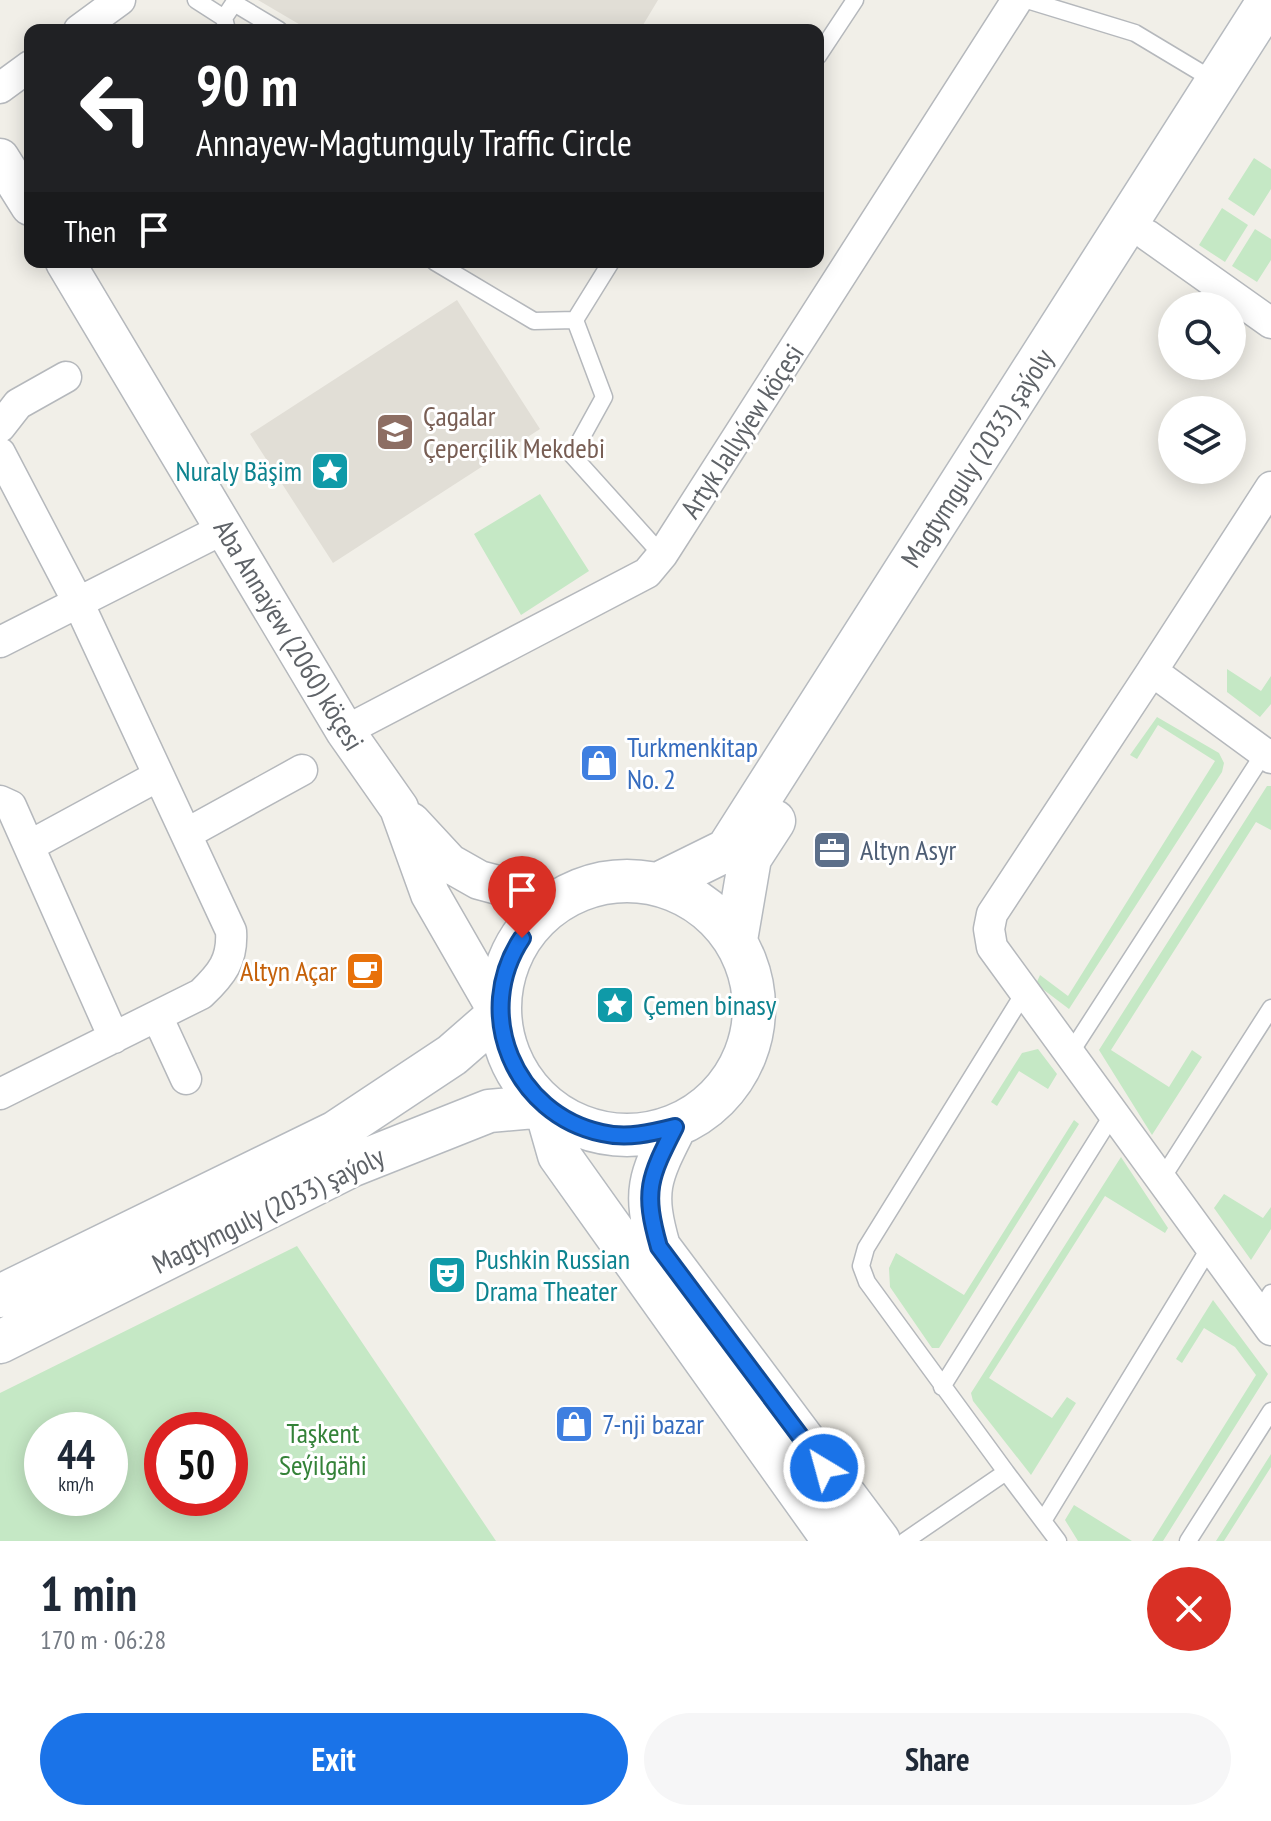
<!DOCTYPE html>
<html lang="en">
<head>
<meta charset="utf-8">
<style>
  body { margin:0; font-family:"PT Sans Narrow",sans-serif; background:#f6f6f7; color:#1f2937; height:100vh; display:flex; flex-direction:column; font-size:30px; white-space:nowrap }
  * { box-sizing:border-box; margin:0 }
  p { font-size:26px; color:#747a83 }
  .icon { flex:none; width:44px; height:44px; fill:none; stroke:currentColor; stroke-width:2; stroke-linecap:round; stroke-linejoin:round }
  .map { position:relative; height:1541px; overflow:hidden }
  .side { display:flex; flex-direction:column; background:#fff; flex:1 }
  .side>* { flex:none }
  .top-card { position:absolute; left:24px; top:24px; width:800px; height:244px; border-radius:16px; box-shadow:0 4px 20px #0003; background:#202124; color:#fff; overflow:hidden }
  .fabs { position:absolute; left:1158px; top:292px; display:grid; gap:16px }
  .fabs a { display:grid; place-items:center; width:88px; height:88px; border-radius:50%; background:#fff; box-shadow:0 4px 20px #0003; font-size:40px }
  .speed { position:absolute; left:24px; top:1412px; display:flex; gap:16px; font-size:40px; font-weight:700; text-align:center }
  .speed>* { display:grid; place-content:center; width:104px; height:104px; border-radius:50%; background:#fff; box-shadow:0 4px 20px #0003; line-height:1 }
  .speed small { font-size:20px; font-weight:400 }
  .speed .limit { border:12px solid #d22; background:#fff; color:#111 }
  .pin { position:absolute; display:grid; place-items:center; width:68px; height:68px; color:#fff; margin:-82px -34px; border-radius:50% 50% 50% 0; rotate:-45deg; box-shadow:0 0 8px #0007 }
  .pin .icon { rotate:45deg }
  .me { position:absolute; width:88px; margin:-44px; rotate:323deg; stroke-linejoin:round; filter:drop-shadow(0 0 6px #0008) }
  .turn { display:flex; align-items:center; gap:28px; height:168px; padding:0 40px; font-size:36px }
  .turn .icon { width:104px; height:104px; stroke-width:2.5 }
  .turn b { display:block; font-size:56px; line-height:68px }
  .then { display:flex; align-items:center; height:76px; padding:0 40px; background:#0003; gap:16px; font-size:30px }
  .round { display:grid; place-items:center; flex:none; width:84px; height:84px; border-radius:42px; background:#f6f6f7 }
  .headline { display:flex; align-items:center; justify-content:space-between; height:136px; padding:0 40px }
  h1 { font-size:48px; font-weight:600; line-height:60px }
  .action { display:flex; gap:16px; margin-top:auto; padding:16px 40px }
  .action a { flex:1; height:92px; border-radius:48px; background:#1a73e8; color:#fff; font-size:32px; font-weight:600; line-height:92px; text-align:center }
  .action a+a { background:#f6f6f7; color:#1f2937 }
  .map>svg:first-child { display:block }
  .education { fill:#e1ded6 }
  .green { fill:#c5e8c5; fill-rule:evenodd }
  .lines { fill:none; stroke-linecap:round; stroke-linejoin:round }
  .service-casing { stroke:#b5b8bc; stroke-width:19 }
  .minor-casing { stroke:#b5b8bc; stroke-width:33 }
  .tertiary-casing { stroke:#b5b8bc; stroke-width:41 }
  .secondary-casing { stroke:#b6babf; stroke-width:45 }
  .service { stroke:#fff; stroke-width:16 }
  .minor { stroke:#fff; stroke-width:30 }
  .tertiary { stroke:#fff; stroke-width:38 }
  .secondary { stroke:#fff; stroke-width:42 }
  .route-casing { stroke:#114b97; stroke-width:20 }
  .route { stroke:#1a73e8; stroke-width:14 }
  .labels { text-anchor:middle; stroke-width:6; stroke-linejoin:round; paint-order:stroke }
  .education-label { font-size:28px; fill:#785e54; stroke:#fff; text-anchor:start }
  .street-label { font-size:28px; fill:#5f6368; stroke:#fff }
  .culture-label { font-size:28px; fill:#0d838f; stroke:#fff; text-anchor:start }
  .shop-label { font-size:28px; fill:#366cbe; stroke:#fff; text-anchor:start }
  .service-label { font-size:28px; fill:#4e5e75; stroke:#fff; text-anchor:start }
  .food-label { font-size:28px; fill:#c56008; stroke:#fff; text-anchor:end }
  .park-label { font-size:28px; fill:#348238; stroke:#fff }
</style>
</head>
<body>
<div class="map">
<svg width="1271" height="1541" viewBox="0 0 1271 1541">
  <rect width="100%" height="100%" fill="#f1efe8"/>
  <!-- education -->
  <path class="education" d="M258,0H658L640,30H309Z
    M457,300L540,429L333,563L250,434Z"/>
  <!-- green -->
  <path class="green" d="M1254,158L1271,169V189L1254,216L1228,199Z
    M1222,208L1248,225L1225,262L1199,245Z
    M1255,229L1271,239V260L1257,282L1232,266Z
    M540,494L589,571L521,615L474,534Z
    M1227,669L1261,691L1271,676V704L1260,717L1227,692Z
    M1157,717L1219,753L1224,763L1222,772L1069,1009L1036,984L1040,975L1068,996L1215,761L1158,725L1137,759L1130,755Z
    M1267,786H1271V830L1256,822L1111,1050L1169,1087L1192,1050L1202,1057L1152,1135L1099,1050Z
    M1038,1049L1057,1074L1048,1089L1019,1071L997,1106L991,1102L1022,1053Z
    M1074,1120L1079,1124L939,1348H932L890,1287L889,1268L896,1253L964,1295Z
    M1121,1157L1168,1228L1165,1233L1105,1196L989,1378L1052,1418L1067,1397L1076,1403L1031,1475L973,1401L971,1393Z
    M1224,1194L1263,1218L1271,1207V1229L1251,1260L1214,1208Z
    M297,1246L496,1541H0V1393ZM42,1430H110V1498H42ZM162,1430H230V1498H162Z
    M1213,1300L1268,1374L1163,1541H1152L1256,1375L1235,1347L1204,1328L1182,1363L1176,1359Z
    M1271,1454V1467L1224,1541H1216Z
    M1074,1505L1132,1541H1078L1065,1520Z"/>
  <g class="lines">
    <!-- service casing -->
    <g class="service-casing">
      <path id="service" d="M196,0L224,18L227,30
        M1027,0L1135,33L1215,81
        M224,18L234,3L279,30
        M818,56L855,0
        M435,262L534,321L575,320
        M611,262L575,320L604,397L572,455L662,555
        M1069,1055L1268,747
        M1161,1180L1271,1008
        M1259,1313L1271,1293
        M942,1387L1113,1114
        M1006,1472L867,1282L861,1266L866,1248L1024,993
        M1043,1521L1210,1247
        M905,1541L1006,1472L1058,1541
        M1188,1541L1271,1411"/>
    </g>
    <!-- minor casing -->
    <g class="minor-casing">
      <path id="minor" d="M79,30L120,0
        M0,88L30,66
        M1147,235L1271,323
        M0,427L18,404L66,377
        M0,453L78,602L231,931C233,960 222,974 201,994L0,1094
        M1271,487L1152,671L1271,758
        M0,642L225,528
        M1152,671L992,914L989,929L992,947L1271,1330
        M345,731L647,573L662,555L1017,0
        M0,801L11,806L114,1038
        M186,834L302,770
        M29,846L158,776
        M157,1016L186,1079"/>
    </g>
    <!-- tertiary casing -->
    <g class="tertiary-casing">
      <path id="tertiary" d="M0,158L30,206
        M65,262L345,731L399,808L430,894L499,1014
        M411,822L449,863L479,880L558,901"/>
    </g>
    <!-- secondary casing -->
    <g class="secondary-casing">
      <path id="secondary" d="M500 1008a127 127 0 1 1 254 0a127 127 0 1 1-254 0Z
        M658,884L727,850L1269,0
        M736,940L750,858L774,821
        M675,1127C649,1178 643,1191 659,1247L879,1541
        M0,1296L336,1132L452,1055L499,1014
        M0,1342L353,1165L489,1111L545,1106L559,1155L834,1541"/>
    </g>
    <!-- service -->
    <use href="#service" class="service"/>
    <!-- minor -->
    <use href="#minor" class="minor"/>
    <!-- tertiary -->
    <use href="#tertiary" class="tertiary"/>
    <!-- secondary -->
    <use href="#secondary" class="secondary"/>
  </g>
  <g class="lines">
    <!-- route casing -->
    <g class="route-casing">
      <path id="route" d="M522,938C472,1013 514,1114 602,1133C627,1139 651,1133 675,1127C649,1178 643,1191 659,1247L824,1468"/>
    </g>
    <!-- route -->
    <use href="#route" class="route"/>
  </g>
  <!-- icons -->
  <defs>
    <g id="school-square" transform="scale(2)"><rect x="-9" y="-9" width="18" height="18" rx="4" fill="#8d6e63" stroke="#fff"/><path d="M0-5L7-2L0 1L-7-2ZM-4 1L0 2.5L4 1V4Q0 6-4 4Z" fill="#fff"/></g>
    <g id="sight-square" transform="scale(2)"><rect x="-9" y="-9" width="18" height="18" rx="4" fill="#0f9aa8" stroke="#fff"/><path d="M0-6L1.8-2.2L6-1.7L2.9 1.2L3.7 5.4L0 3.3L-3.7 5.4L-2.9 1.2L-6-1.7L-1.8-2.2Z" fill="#fff"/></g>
    <g id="shop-square" transform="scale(2)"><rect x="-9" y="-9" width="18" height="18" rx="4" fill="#3f7fe0" stroke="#fff"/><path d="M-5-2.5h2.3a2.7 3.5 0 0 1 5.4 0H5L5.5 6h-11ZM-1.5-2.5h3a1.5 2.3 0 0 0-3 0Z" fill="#fff"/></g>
    <g id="office-square" transform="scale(2)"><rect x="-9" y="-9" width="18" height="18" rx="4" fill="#5c6f8a" stroke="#fff"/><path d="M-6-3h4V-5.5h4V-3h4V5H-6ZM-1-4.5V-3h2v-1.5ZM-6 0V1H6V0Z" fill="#fff"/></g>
    <g id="cafe-square" transform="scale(2)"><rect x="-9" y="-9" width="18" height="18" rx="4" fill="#e8710a" stroke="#fff"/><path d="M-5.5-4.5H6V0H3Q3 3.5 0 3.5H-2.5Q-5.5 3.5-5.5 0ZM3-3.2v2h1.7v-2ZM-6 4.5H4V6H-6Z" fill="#fff"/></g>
    <g id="theatre-square" transform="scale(2)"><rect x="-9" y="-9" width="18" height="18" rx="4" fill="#0f9aa8" stroke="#fff"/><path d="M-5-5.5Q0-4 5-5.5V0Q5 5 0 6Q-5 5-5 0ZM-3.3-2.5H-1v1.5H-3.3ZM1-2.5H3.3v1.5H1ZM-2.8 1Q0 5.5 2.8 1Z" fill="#fff"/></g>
  </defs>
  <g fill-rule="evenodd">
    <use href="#school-square" x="395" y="432"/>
    <use href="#sight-square" x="330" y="471"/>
    <use href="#shop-square" x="599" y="763"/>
    <use href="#office-square" x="832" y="850"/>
    <use href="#cafe-square" x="365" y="971"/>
    <use href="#sight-square" x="615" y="1005"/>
    <use href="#theatre-square" x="447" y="1275"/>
    <use href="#shop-square" x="574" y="1424"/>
  </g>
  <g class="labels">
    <!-- education labels -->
    <g class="education-label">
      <text x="423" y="426">Çagalar<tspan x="423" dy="32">Çeperçilik Mekdebi</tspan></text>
    </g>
    <!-- street labels -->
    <g class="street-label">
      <text transform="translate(742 431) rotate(-57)" y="10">Artyk Jallyýew köçesi</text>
      <text transform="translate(977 458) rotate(-57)" y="10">Magtymguly (2033) şaýoly</text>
      <text transform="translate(289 635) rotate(59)" y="10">Aba Annaýew (2060) köçesi</text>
      <text transform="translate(268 1210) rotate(-26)" y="10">Magtymguly (2033) şaýoly</text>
    </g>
    <!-- culture labels -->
    <g class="culture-label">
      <text x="302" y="481" text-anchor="end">Nuraly Bäşim</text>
      <text x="643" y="1015">Çemen binasy</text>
      <text x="475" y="1269">Pushkin Russian<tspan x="475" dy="32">Drama Theater</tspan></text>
    </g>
    <!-- shop labels -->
    <g class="shop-label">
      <text x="627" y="757">Turkmenkitap<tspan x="627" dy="32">No. 2</tspan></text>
      <text x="602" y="1434">7-nji bazar</text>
    </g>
    <!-- service labels -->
    <g class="service-label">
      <text x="860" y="860">Altyn Asyr</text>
    </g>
    <!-- food labels -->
    <g class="food-label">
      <text x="337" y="981">Altyn Açar</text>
    </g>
    <!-- park labels -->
    <g class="park-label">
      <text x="323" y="1443">Taşkent<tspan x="323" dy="32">Seýilgähi</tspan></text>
    </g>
  </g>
</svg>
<div class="fabs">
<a><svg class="icon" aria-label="search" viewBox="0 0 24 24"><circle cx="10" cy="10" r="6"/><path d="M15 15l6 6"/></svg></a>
<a><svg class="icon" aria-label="layers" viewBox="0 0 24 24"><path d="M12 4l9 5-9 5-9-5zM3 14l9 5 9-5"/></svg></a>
</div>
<div class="speed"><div>44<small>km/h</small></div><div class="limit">50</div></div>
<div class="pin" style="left:522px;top:938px;background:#d93025"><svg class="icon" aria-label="arrive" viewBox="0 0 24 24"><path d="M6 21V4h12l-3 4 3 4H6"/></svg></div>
<svg class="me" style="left:824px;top:1468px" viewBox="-20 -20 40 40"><circle r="17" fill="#1a73e8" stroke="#fff" stroke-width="3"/><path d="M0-11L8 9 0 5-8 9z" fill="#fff"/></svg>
<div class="top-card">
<div class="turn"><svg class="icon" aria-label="left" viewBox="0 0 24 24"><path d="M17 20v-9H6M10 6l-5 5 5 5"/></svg><div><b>90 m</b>Annayew-Magtumguly Traffic Circle</div></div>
<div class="then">Then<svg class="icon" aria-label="arrive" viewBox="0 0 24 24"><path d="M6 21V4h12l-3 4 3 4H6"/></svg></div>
</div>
</div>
<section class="side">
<div class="headline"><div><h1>1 min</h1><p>170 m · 06:28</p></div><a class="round" style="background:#d93025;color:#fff"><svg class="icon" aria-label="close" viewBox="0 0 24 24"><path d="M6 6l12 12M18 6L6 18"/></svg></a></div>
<div class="action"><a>Exit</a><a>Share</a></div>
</section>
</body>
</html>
